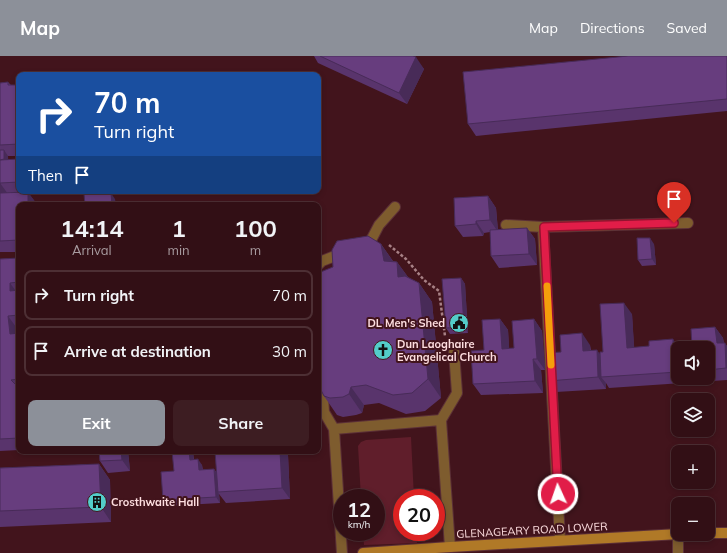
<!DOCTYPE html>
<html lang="en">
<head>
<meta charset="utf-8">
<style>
  body { margin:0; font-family:Mulish,sans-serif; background:#3d1d22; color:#f1f3f6; height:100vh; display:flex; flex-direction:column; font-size:15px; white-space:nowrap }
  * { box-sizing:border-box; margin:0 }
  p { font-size:13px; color:#a89ca0 }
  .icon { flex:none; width:22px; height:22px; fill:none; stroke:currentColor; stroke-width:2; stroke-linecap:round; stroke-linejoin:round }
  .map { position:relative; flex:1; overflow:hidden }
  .sheet { position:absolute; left:16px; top:146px; width:305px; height:252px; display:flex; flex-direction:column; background:#320f15; border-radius:8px; box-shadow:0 2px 6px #0003,0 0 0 1px #4d2f34 }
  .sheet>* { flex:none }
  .banner { position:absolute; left:16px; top:16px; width:305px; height:122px; border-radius:8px; box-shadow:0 2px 6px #0003,0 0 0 1px #4d2f34; background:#1a4fa0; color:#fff; overflow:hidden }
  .fabs { position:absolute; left:671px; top:285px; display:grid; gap:8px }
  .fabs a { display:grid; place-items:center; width:44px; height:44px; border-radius:8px; background:#320f15; box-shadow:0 2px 6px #0003,0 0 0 1px #4d2f34; font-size:20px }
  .speed { position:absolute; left:333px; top:433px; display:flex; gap:8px; font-size:20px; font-weight:700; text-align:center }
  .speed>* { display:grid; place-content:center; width:52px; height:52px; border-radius:50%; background:#320f15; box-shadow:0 2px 6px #0003,0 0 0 1px #4d2f34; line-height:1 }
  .speed small { font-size:10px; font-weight:400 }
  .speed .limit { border:6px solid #d22; background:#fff; color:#111 }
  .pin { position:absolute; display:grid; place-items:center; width:34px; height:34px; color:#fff; margin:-41px -17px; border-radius:50% 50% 50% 0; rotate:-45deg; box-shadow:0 0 4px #0007 }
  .pin .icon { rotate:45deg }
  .me { position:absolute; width:44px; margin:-22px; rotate:357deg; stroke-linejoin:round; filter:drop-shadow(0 0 3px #0008) }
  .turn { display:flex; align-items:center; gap:14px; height:84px; padding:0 12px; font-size:18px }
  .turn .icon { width:52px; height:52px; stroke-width:2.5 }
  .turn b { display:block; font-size:28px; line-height:34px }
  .then { display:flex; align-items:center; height:38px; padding:0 12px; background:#0003; gap:8px; font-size:15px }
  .eta { display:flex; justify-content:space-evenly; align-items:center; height:68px; text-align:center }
  .eta b { font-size:24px; font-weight:700; line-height:28px }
  .cta { display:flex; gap:8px; margin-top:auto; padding:8px 12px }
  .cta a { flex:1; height:46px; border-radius:8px; background:#8c9099; color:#fff; font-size:16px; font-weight:700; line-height:46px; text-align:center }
  .cta a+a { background:#3d1d22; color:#f1f3f6 }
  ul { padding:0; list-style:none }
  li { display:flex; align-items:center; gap:12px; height:50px; margin:0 8px 6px; padding:0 4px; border:2px solid #4d2f34; border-radius:8px }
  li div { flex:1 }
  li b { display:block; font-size:15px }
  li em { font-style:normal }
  header { display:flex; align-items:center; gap:24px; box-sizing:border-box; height:56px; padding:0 20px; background:#8c9099; color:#fff }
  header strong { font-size:19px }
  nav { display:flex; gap:22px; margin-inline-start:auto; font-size:14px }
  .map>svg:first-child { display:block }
  .green { fill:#601e2b }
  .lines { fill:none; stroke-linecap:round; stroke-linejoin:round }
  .service-casing { stroke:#5c3037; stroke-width:12 }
  .minor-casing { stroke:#5c3037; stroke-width:12 }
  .secondary-casing { stroke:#5c3037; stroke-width:12 }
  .path { stroke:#a78085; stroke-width:2.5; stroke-dasharray:3 2; stroke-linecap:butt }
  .service { stroke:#7e5c2e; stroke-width:10 }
  .minor { stroke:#7e5c2e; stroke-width:10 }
  .secondary { stroke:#b07927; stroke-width:10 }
  .wall { fill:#59346c }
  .shaded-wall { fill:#482b58 }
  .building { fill:#673d7e; stroke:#482b58 }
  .route-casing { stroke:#92132f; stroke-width:10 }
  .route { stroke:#e11d48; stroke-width:7 }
  .slow { stroke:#f59e0b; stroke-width:7 }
  .labels { text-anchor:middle; stroke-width:4; stroke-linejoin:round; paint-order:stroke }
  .poi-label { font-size:11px; font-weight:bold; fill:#fddddf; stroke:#42141c; text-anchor:start }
  .street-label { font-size:11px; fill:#fddddf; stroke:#42141c }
</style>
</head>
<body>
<header>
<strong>Map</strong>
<nav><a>Map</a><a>Directions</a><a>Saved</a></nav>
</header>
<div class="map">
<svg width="727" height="497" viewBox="0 0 727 497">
  <rect width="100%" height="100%" fill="#42141c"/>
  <!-- green -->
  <path class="green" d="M411,381L414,442H402V476H416L417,487L364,489L363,476H376V442H361L358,390L361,386L366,384Z"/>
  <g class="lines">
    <!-- service casing -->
    <g class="service-casing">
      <path id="service" d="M506,169L543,171L688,167
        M543,171L560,484
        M364,191L368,190L379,169L395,151
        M318,209L322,205L345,196
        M322,326L324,356L334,373
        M441,364L457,337L454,296
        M342,497L334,373L441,364L450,491"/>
    </g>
    <!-- minor casing -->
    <g class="minor-casing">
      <path id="minor" d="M678,497V478"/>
    </g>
    <!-- secondary casing -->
    <g class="secondary-casing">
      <path id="secondary" d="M708,477H727
        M363,497L450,491L679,478"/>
    </g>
    <!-- path -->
    <path class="path" d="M389,189L406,203L424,224L439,235L445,280"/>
    <!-- service -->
    <use href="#service" class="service"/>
    <!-- minor -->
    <use href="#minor" class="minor"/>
    <!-- secondary -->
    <use href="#secondary" class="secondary"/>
  </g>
  <!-- wall -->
  <path class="wall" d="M314,0H413L424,13L407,48L318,7Z
    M727,0V55L476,80L468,68Z
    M8,26L11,29H19V100H8V103H19V135H35L36,137L29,138L36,147V149H19V196H0V27Z
    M488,140L496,152L498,174L527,172L535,183L537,209L499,212L491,200L490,176L484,177L483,180L463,181L455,170Z
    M381,188L393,205L397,206L408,221L419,227L432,246L441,342L425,355L406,358L379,347L364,349L362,357L356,359L343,361L337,359L324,340L333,211Z
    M654,188L656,209L642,210L638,204Z
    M19,202V271H16L17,277H19V394L0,395V203Z
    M461,222L465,228L468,277L450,278L446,272Z
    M632,258L634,292H678V322H708V292L692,291L715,271L723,282L724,287L727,290V324L609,332L606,327V333L556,336L548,325L561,296L590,289L591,294L600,298L603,296Z
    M500,263L508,274L509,292H514L534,263L542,275L545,314H541L543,337L481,339L473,328L484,294Z
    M99,395H128L130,415L108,417L100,405Z
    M193,396L194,403L202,409L203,414L214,413L217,417L288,399L290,443L226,447L219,438L220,447L167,450L163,444L174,415Z
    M99,408L110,424L111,466L0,471V412Z"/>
  <!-- shaded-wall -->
  <path class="shaded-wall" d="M416,1L424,13L407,48L399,37Z
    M4,94L8,100L9,115L4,109Z
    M0,127L8,138L0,137Z
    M28,136L36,147V149H28Z
    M111,137L115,143L116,149H112Z
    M488,140L496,152L498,176L490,164Z
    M476,165L484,177L483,180L476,168Z
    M527,172L535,183L537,209L529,198Z
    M650,182L654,188L656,209L652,203Z
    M381,188L394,207L384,205Z
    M397,206L410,224L398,221Z
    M461,222L465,228L468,277L464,271Z
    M10,227L18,238L10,235Z
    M419,227L432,246L441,342L428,323Z
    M624,247L632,258L635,303L627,292Z
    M8,260L16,271L17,289L10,278Z
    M500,263L508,274L510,304L502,293Z
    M534,263L542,275L545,314L537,303Z
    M715,271L723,282L725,299L717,287Z
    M582,277L590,289L591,306L583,295Z
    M673,283L679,292H673Z
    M725,287L727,290V313L726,312Z
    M597,294L605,305L601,321L606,327V333L598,321Z
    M533,303L541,314L543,337L535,325Z
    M17,330L19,332V365Z
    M351,331L364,349L362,357L349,338Z
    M121,395H128L130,415L122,404Z
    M189,395H193V396L194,410L190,404Z
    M280,395H285L288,399L290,443L282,432Z
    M198,403L202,409L203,420L199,414Z
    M99,408L110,424L111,466L101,451Z
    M214,413L218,419V436L219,438L220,447L216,441Z"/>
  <!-- building -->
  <path class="building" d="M320,0H413L416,1L399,37Z
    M628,0H727V43L468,68L463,16Z
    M8,26V29H19V88L0,89V27Z
    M0,94H4V103L0,104Z
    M19,103V126L0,127V137L28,136V149H19V184L0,185V104Z
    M111,137L112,149H85L84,138Z
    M488,140L490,164L476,165V168L455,170L454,142Z
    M527,172L529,198L491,200L490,174Z
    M368,180L381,188L384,205L397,206L398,221L405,220L419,227L428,323L412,337L393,339L366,329L351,331L349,338L343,341L330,342L324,340L321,334L318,299V217L333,211L332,194L337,185Z
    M637,182H650L652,203L638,204Z
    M19,202V226L10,227V235L19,234V259L8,260L10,278L19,277V323L11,324L17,330L19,365V382L0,383V203Z
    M461,222L464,271L446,272L442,223Z
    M624,247L627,292L649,290V285L673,283V292H678V316L601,321L600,296H603L600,248Z
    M500,263L502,293L514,292L512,265L534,263L537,303H533L535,325L473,328L471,295L484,294L482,264Z
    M715,271L717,287H725L726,312L708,314V292H682L692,291L691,273Z
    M582,277L583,295L597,294L598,321L548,325L547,297L561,296L560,279Z
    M99,395H121L122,404L100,405Z
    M172,395H189L190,404L198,403L199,414L214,413L216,441L163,444L161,416L174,415Z
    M215,395H280L282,432L218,436Z
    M99,408L101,451L0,455V412Z"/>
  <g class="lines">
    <!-- route casing -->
    <g class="route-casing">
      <path id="route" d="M558,438L544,171L674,167"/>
    </g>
    <!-- route -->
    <use href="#route" class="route"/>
    <!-- slow -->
    <path class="slow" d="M547,230L551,309"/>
  </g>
  <!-- icons -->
  <defs>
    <g id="civic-disc" transform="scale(1)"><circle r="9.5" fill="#53cdca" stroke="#42141c"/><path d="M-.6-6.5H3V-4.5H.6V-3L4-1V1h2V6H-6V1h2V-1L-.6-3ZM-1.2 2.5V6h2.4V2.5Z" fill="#111"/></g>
    <g id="church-disc" transform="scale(1)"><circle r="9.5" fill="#53cdca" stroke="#42141c"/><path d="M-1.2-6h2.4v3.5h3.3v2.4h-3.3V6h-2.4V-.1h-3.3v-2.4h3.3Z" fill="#111"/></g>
    <g id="building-disc" transform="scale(1)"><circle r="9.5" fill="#53cdca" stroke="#42141c"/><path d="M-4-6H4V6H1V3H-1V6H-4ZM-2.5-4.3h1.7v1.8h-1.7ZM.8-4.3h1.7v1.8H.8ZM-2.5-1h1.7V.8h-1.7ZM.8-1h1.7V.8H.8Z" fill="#111"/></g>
  </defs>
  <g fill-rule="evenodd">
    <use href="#civic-disc" x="459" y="267"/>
    <use href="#church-disc" x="383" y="294"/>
    <use href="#building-disc" x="97" y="446"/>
  </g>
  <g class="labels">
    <!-- poi labels -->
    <g class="poi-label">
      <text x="445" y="271" text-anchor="end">DL Men's Shed</text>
      <text x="397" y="292">Dun Laoghaire<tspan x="397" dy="13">Evangelical Church</tspan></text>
      <text x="111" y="450">Crosthwaite Hall</text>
    </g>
    <!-- street labels -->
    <g class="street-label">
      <text transform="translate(532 474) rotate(-3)" y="4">GLENAGEARY ROAD LOWER</text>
    </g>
  </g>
</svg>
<div class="fabs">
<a><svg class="icon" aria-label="sound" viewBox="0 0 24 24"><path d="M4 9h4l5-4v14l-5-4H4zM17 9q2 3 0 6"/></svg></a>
<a><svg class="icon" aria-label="layers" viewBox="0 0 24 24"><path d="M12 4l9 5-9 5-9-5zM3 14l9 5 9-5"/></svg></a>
<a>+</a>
<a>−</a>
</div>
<div class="speed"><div>12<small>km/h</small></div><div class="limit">20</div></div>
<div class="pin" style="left:674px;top:167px;background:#d93025"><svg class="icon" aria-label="arrive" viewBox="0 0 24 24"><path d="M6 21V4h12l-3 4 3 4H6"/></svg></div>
<svg class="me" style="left:558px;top:438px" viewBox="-20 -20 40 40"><circle r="17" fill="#e11d48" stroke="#fff" stroke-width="3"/><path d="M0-11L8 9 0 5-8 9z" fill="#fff"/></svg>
<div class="banner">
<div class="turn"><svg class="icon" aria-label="right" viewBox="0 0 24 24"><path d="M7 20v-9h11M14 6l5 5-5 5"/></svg><div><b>70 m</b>Turn right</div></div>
<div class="then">Then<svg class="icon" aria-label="arrive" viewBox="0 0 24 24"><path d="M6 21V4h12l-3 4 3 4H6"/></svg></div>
</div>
<section class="sheet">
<div class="eta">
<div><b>14:14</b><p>Arrival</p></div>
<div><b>1</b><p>min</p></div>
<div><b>100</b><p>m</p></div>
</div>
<ul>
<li><svg class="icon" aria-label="right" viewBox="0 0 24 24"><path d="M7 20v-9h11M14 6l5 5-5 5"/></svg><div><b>Turn right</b></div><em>70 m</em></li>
<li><svg class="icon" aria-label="arrive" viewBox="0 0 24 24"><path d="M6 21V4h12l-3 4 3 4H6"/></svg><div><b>Arrive at destination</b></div><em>30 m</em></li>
</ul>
<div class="cta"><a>Exit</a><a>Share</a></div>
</section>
</div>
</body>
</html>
